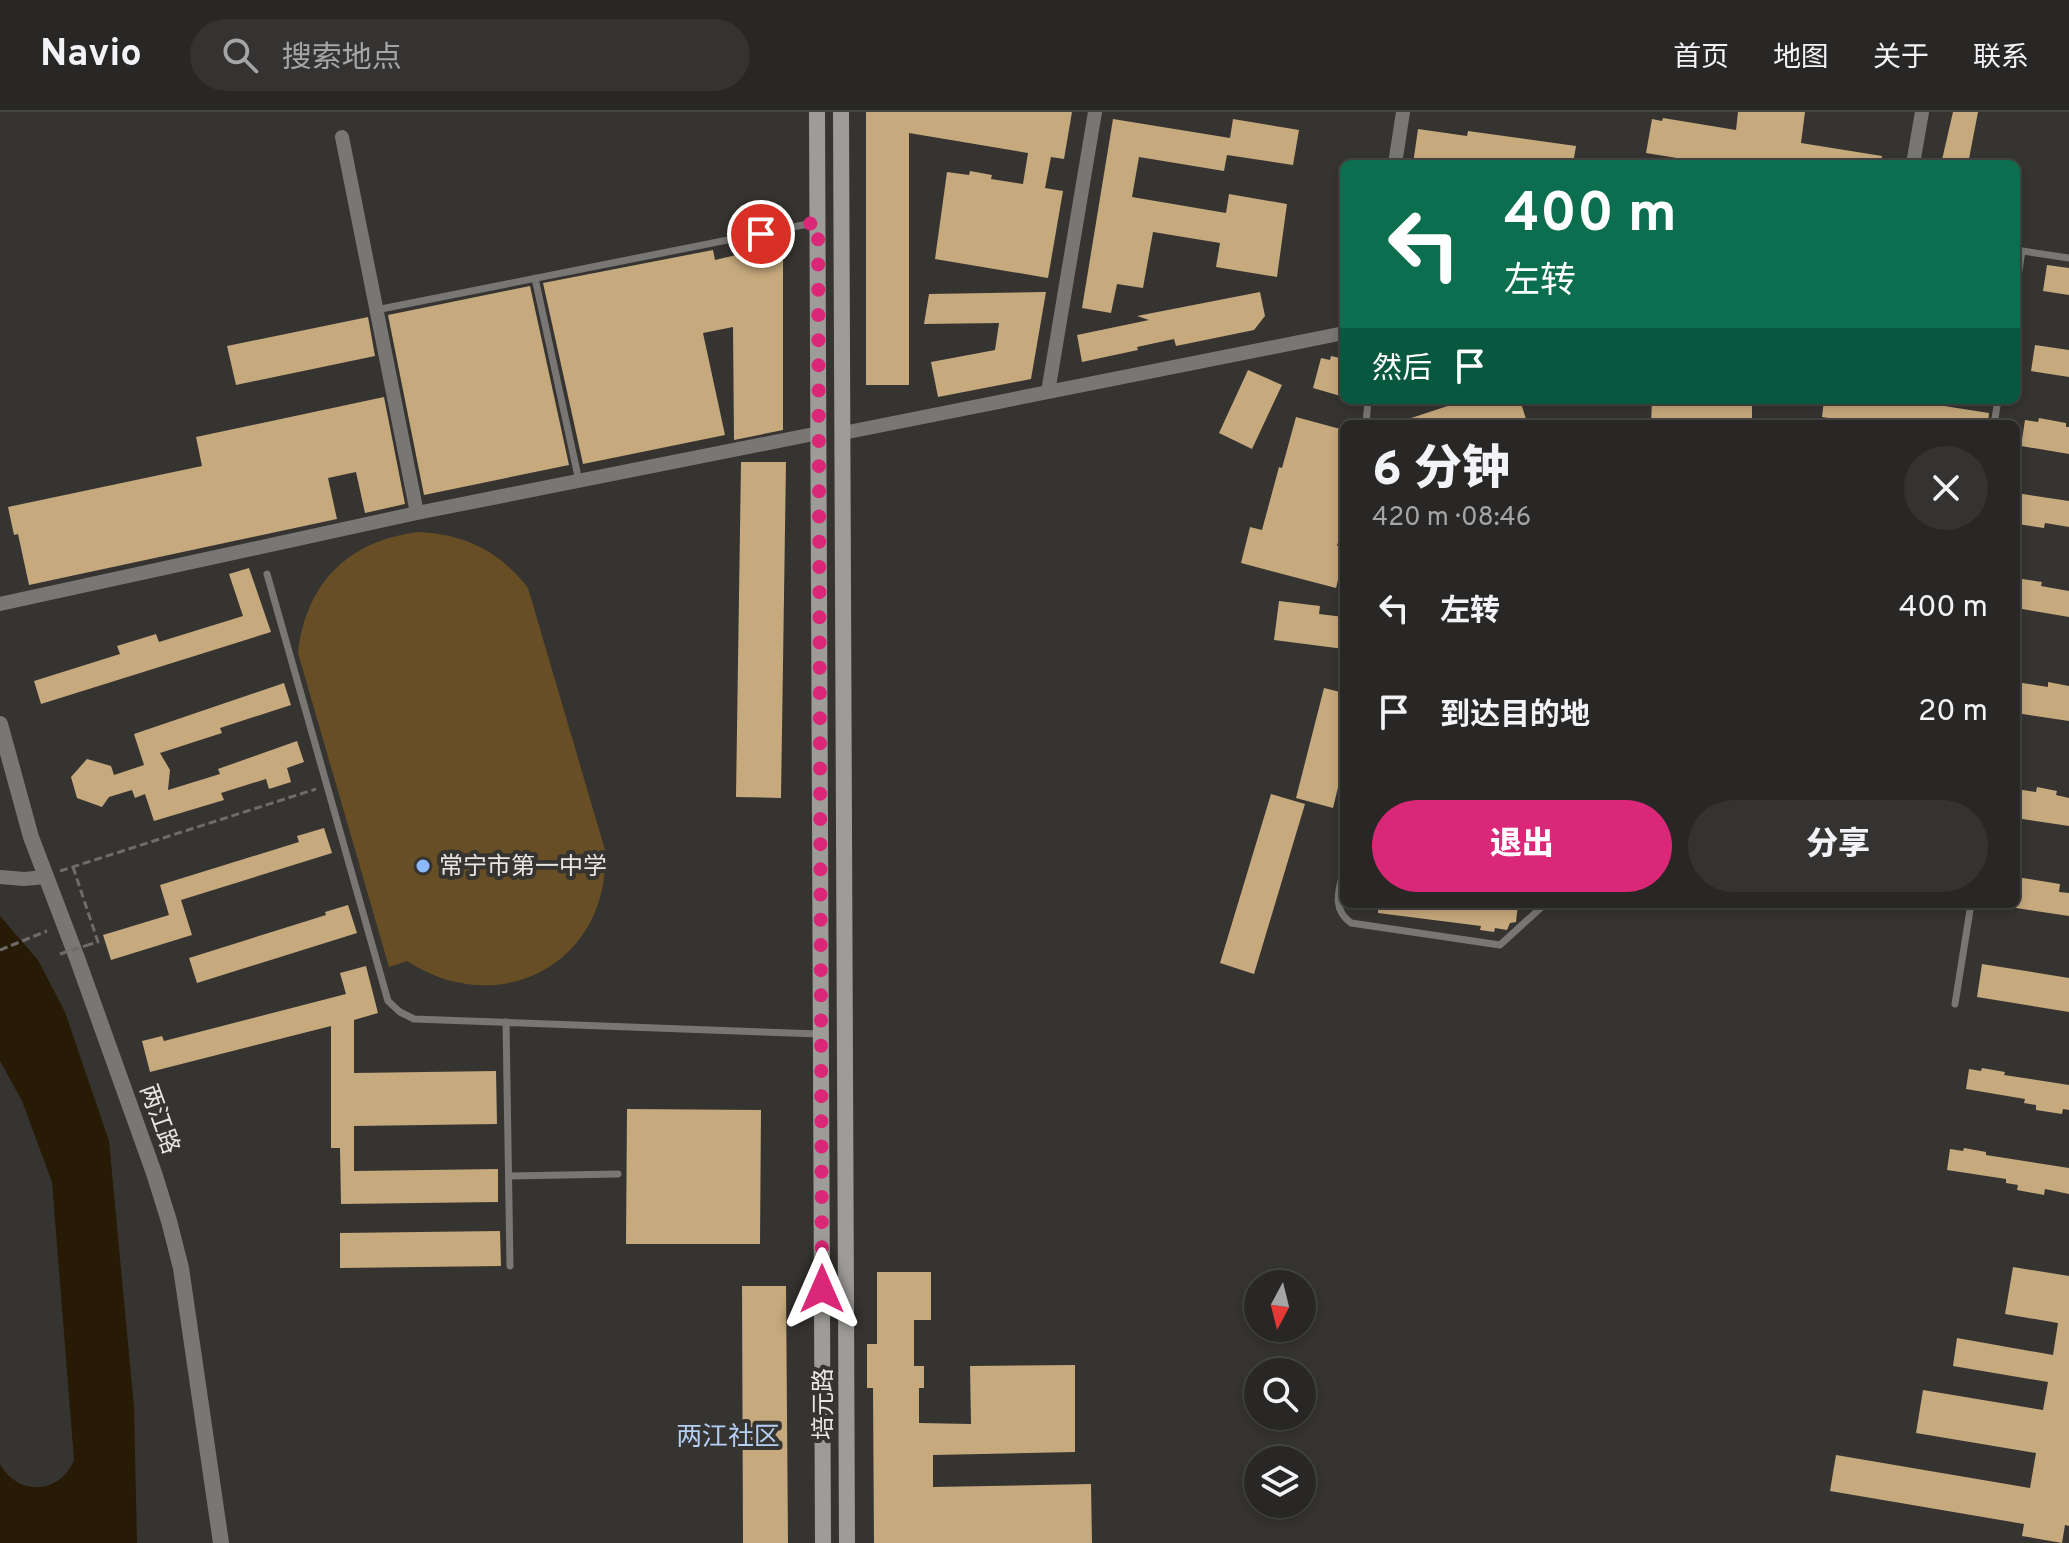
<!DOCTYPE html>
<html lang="zh">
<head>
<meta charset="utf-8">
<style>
  body { margin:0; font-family:Overpass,"Noto Sans SC",sans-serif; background:#343332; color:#f1f3f6; height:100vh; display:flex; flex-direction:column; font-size:30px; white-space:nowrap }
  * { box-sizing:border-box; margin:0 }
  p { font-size:26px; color:#a5a5a7 }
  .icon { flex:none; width:44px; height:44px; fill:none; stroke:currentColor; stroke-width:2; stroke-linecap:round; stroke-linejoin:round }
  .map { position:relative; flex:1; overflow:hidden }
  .side { position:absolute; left:1340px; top:308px; width:680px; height:488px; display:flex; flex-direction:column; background:#282725; border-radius:12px; box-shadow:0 4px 12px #0003,0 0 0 2px #444442 }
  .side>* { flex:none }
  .hud { position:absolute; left:1340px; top:48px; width:680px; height:244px; border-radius:12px; box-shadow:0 4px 12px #0003,0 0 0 2px #444442; background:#0b6e4f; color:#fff; overflow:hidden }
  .needle { width:52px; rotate:187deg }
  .buttons { position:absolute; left:1244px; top:1158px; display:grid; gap:16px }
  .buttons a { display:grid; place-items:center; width:72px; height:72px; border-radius:50%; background:#282725; box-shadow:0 4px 12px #0003,0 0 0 2px #444442; font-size:40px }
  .pin { position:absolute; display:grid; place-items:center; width:68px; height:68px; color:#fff; margin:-34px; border:4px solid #fff; border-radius:50%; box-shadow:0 2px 8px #0007 }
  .me { position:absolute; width:88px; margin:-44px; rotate:0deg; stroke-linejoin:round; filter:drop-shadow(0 0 6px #0008) }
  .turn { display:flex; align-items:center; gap:28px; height:168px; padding:0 32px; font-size:36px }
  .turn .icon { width:104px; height:104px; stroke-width:2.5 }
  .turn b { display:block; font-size:56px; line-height:68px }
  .then { display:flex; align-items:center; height:76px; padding:0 32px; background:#0003; gap:16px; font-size:30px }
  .round { display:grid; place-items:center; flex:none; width:84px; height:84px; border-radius:42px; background:#343332 }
  .head { display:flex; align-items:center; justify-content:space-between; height:136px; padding:0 32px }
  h1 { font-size:48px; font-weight:800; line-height:60px }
  .button { display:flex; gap:16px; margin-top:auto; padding:16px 32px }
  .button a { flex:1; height:92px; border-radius:48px; background:#db2777; color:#fff; font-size:32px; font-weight:800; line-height:92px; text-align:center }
  .button a+a { background:#343332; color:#f1f3f6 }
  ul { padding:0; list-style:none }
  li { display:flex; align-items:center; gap:24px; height:104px; padding:0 32px }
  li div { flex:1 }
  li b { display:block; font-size:30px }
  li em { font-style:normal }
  header { display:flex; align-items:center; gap:48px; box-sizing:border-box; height:112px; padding:0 40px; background:#282725; border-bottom:2px solid #444442 }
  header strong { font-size:38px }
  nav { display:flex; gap:44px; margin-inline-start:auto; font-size:28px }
  .search { width:560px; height:72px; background:#343332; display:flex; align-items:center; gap:20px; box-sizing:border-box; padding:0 28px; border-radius:44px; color:#a5a5a7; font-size:30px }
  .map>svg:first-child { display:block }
  .green { fill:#674e24 }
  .water { fill:#281b05 }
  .building { fill:#c6a97d }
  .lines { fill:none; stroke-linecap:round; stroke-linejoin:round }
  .path { stroke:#6e6c69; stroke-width:3; stroke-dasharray:8 4; stroke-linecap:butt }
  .service { stroke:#787775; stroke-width:7 }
  .minor { stroke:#787775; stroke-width:14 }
  .tertiary { stroke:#787775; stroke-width:16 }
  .secondary { stroke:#9e9c99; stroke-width:16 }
  .path-bridge { stroke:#6e6c69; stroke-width:3; stroke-dasharray:8 4; stroke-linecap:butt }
  .route { stroke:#db2777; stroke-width:14; stroke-dasharray:0 25.2 }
  .poi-dot { fill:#8cb9fc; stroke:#363431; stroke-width:3 }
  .labels { text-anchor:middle; stroke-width:8; stroke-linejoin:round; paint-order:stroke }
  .poi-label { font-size:24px; fill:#e8e6e4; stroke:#363431; text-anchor:start }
  .street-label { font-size:24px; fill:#e8e6e4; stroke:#363431 }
  .neighbourhood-label { font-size:26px; fill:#b5cff4; stroke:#363431 }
</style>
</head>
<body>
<header>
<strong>Navio</strong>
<div class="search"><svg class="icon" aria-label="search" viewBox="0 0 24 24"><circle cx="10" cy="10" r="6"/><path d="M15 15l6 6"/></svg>搜索地点</div>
<nav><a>首页</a><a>地图</a><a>关于</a><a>联系</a></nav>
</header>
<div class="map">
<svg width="2069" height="1431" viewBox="0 0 2069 1431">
  <rect width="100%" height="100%" fill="#363431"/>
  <!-- green -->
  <path class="green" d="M418,420C464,422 500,439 528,476L605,738C611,850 500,910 407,849L389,855L298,541C306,471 348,429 418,420Z"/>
  <!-- water -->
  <path class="water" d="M0,804L38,848L65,900L109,1029L134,1295L137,1431H0V1352C17,1384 60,1383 74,1348L52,1070L22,989L0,949Z"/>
  <!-- building -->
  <path class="building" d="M866,0H1072L1064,47L1051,45L1045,76L1063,79L1048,166L935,147L947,60L969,63L970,59L992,63L991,67L1023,72L1028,41L909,21V273H866Z
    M1738,0H1805L1801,31L1882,44L1881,52H1714L1646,41L1652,7L1662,9L1663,6L1736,18Z
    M1953,0H1978L1968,52H1941Z
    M1113,7L1230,26L1233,7L1299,18L1293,53L1227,43L1224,59L1139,45L1132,85L1226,101L1229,82L1287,92L1277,165L1216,155L1220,131L1153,120L1143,176L1117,172L1111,201L1082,196Z
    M1418,17L1467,24L1468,19L1576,34L1573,52H1413Z
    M783,132V318L734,328L733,215L703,221L725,323L583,352L543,171L713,138L715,148Z
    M2047,153L2069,156V183L2043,179Z
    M530,174L569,353L424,383L388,203Z
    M1046,180L1031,267L938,285L931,250L995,238L999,211L924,212L929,182Z
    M1260,180L1265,204L1254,218L1176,234L1174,227L1137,235L1138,238L1082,250L1077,223L1149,208L1137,204Z
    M368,205L375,244L236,273L227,234Z
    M2035,233L2069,238V265L2031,259Z
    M1331,244L1344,247V285L1313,276L1321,246L1330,248Z
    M1248,258L1282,273L1252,337L1219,321Z
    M384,285L405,392L365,401L356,360L328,366L337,407L29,473L18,422L14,423L8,395L202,354L196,325Z
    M1466,288H1520L1526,307L1510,312H1403L1402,309Z
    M1652,288L1752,290V312H1651Z
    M1824,288H1906L1989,301L1988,312H1867L1822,305Z
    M1296,305L1344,318V409L1337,434H1340L1339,438L1344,440V444L1336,476L1241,451L1250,415L1262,418L1279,355L1282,356Z
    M2039,306L2066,311V315H2069V342L2021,334L2025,308L2038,310Z
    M741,350H786L781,686L736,685Z
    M2016,381L2069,389V415L2045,411L2044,416L2018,412Z
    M249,456L271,520L41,592L34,569L120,542L117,534L156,522L159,530L243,504L229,462Z
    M2016,466L2042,470L2041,474L2069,479V505L2016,496Z
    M1279,489L1320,494L1319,502L1344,505V537L1274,528Z
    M2016,570L2048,575V570L2069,574V609L2016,601Z
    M284,571L291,593L220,616L222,621L160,641L170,658L168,678L220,662L218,657L297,629L304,650L287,656L291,670L269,677L266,667L221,681L224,688L154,709L145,682L135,686L132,678L109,685L102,695L77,686L71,665L87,647L111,654L114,663L144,653L134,622Z
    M1324,576L1344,581V651L1333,696L1296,686Z
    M2037,675L2057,679L2056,683L2069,686V714L2016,706V677L2036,680Z
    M1271,682L1305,692L1254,862L1220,851Z
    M324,716L332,741L181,788L192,823L111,848L103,823L169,803L160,773L299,730L297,724Z
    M2016,765L2060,772L2059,780L2069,781V804L2016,796Z
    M1378,792H1518L1516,810L1510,811L1507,818L1495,816L1494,820L1480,818L1481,814L1378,801Z
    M348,793L357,821L197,871L189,846L326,803L325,800Z
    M1982,852L2069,866V900L1977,885Z
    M366,854L378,901L354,908V961L496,959L497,1012L354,1014V1059L498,1057V1090L341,1092L340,1036H331V914L150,960L142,929L162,924L164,929L346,882L340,861Z
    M1982,956L2005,960L2004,963L2069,973V998L2063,997L2062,1002L2036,998V993L2024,991L2025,987L1966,977L1969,957L1981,959Z
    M627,997L761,998L760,1132H626Z
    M1964,1036L1986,1040V1043L2069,1056V1082L2045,1077L2044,1083L2017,1078L2018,1073L2006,1071V1067L1947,1058L1950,1037L1963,1039Z
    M500,1119L501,1154L340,1156V1121Z
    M2013,1155L2069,1164V1414L2065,1413L2062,1431L2022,1424L2024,1412L1830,1379L1836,1343L2030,1376L2036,1341L1916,1321L1923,1278L2043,1298L2048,1270L1953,1254L1957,1226L2053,1243L2058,1211L2005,1202Z
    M877,1160H931V1208H914V1254H924V1276H919V1311L971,1312L970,1254L1075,1253V1340L933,1343V1375L1091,1372L1092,1431H874L873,1276H867V1232H877Z
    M742,1174H786L788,1431H743Z"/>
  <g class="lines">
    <!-- path -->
    <path class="path" d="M73,755L98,830L88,833
      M60,759L316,677
      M0,838L47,819"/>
    <!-- service -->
    <path class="service" d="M2016,138L2069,146
      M535,166L579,369
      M2016,177L2022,139
      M376,198L818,110
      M1366,312L1368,288
      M1994,312L1998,288
      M267,462L388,889L400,900L414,907L819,922
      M1344,757C1339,778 1331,796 1351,811L1500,833L1545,792
      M1955,892L1971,792
      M506,910L510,1154
      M509,1064L618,1062"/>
    <!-- minor -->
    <path class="minor" d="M342,25L417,401
      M1395,52L1403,0
      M1913,52L1922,0
      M1048,280L1095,0
      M843,321L1344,221
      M0,492L417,401L819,321
      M0,765L24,767L45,765"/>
    <!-- tertiary -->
    <path class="tertiary" d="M0,612L31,725L77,846L154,1061L169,1109L181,1156L221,1431"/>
    <!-- secondary -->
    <path class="secondary" d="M817,0L823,1431
      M841,0L847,1431"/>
    <!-- path-bridge -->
    <path class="path-bridge" d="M60,842L88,833"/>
  </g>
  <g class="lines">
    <!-- route -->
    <path class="route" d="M761,122L818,110L822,1177"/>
  </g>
  <!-- markers -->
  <circle class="poi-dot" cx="423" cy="754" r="8"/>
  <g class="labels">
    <!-- poi labels -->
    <g class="poi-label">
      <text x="439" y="762">常宁市第一中学</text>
    </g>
    <!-- street labels -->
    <g class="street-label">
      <text transform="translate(160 1007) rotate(70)" y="8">两江路</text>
      <text transform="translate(823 1292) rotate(-90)" y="8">培元路</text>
    </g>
    <!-- neighbourhood labels -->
    <g class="neighbourhood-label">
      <text x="728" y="1333">两江社区</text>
    </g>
  </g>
</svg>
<div class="buttons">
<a><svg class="needle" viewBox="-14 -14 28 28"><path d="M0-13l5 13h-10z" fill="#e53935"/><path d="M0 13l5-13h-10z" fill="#a5a5a7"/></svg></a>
<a><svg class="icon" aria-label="search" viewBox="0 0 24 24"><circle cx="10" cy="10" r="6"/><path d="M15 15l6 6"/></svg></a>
<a><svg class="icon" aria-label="layers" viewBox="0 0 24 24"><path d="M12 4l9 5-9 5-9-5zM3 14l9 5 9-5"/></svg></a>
</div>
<div class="pin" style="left:761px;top:122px;background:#d93025"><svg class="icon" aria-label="arrive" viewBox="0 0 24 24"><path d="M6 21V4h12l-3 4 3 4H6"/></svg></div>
<svg class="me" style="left:822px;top:1177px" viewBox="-20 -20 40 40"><path d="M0-17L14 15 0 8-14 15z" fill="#db2777" stroke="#fff" stroke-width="4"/></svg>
<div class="hud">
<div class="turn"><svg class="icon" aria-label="left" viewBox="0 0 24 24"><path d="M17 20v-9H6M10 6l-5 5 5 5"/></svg><div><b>400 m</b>左转</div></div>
<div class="then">然后<svg class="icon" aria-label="arrive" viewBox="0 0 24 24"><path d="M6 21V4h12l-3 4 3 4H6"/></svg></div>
</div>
<section class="side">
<div class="head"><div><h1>6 分钟</h1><p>420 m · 08:46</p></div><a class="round"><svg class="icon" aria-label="close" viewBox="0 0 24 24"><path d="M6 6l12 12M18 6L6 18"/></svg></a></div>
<ul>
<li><svg class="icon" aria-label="left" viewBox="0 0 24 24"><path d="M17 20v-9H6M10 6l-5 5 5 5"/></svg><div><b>左转</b></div><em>400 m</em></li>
<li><svg class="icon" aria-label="arrive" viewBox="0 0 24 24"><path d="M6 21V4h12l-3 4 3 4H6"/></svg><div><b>到达目的地</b></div><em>20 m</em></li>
</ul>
<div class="button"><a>退出</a><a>分享</a></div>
</section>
</div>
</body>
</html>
